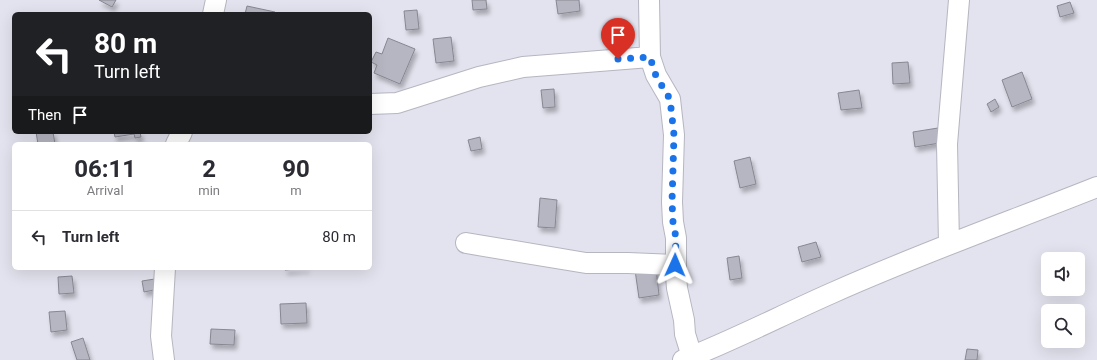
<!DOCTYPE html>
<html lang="en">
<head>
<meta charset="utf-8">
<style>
  body { margin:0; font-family:Roboto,sans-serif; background:#f2f2f3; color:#2b2b33; height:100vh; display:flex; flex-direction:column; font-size:15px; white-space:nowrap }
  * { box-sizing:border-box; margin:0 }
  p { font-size:13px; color:#7c7c81 }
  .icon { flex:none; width:22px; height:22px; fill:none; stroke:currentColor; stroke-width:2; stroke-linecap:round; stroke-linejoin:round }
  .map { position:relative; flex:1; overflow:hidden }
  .drawer { position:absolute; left:12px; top:142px; width:360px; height:128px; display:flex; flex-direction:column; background:#fff; border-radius:6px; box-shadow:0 4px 16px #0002 }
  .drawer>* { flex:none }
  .guide { position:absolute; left:12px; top:12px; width:360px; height:122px; border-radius:6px; box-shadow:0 4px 16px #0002; background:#202124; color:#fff; overflow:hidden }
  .controls { position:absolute; left:1041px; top:252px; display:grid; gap:8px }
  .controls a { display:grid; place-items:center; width:44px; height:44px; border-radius:6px; background:#fff; box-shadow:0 4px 16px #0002; font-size:20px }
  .pin { position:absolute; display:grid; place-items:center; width:34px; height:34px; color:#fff; margin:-41px -17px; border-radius:50% 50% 50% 0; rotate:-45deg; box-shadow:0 0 4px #0007 }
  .pin .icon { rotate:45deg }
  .me { position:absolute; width:44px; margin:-22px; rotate:1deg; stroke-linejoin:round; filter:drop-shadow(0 0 3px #0008) }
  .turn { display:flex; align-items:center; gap:14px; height:84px; padding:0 16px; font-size:18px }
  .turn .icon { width:52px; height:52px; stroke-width:2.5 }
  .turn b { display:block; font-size:28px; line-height:34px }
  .then { display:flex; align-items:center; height:38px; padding:0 16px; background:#0003; gap:8px; font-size:15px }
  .eta { display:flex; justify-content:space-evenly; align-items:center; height:68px; text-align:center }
  .eta b { font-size:24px; font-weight:700; line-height:28px }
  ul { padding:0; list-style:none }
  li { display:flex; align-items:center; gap:12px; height:52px; padding:0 16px; border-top:1px solid #e1e1e2 }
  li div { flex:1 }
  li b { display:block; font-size:15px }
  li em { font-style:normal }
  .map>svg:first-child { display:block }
  .building { fill:#b6b6c2; stroke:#878792; filter:url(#shadow) }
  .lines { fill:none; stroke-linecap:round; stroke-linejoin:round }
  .minor-casing { stroke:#b6b6c1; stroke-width:22 }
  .minor { stroke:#fff; stroke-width:20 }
  .route { stroke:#1a73e8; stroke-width:7; stroke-dasharray:0 12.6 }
</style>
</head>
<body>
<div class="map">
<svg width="1097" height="360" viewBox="0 0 1097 360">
  <defs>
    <filter id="shadow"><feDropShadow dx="2.5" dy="4.5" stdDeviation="2" flood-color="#0004"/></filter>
  </defs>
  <rect width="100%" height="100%" fill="#e3e3ef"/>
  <!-- building -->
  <path class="building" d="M99,0H116L112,7Z
    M472,0H486L487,9L473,10Z
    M556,0H579L580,11L558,14Z
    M1070,2L1074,13L1060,17L1057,6Z
    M247,6L275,12V14H245Z
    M417,10L419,29L406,30L404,11Z
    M451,37L454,61L436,63L433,39Z
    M388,38L415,49L400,84L374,73L377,65L371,62L376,52L382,54Z
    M908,62L910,83L893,84L892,63Z
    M1022,72L1032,99L1012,107L1002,80Z
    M554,89L555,107L543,108L541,90Z
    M859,90L862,108L841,110L838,93Z
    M995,99L999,107L991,112L987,104Z
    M938,128L940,143L915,147L913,132Z
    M36,132H53L55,144H38Z
    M114,132H140L141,137L135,138L134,134L115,137Z
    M480,137L482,149L471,151L468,140Z
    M750,157L756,184L740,188L734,161Z
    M540,198L557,200L555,228L538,227Z
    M816,242L821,257L802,262L798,247Z
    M739,256L742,278L730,280L727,258Z
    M285,268H307L285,270Z
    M656,268L659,295L639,298L635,270Z
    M72,276L74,293L59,294L58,277Z
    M161,278L163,288L144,292L142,281Z
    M306,303L307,323L281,324L280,304Z
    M65,311L67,330L51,332L49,312Z
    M211,329L235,330L234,345L210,344Z
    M83,338L90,360H77L71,342Z
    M967,349L978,350L977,360H965Z"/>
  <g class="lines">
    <!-- minor casing -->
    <g class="minor-casing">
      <path id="minor" d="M649,0L650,57L656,75L670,99L674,135L672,202L673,222L676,238V276L677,288L684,320L685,334L693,360
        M213,14L216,0
        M370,104L397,103L479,77L523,67L650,57
        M176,144L182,132
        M466,243L586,263H628L675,265
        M949,244L947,144L959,0
        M164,360L161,336L165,268
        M683,360C734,340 782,315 832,293C919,254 1009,222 1097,187"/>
    </g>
    <!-- minor -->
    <use href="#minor" class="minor"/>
  </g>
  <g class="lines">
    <!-- route -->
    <path class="route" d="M618,59L650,57L656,76L670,99L674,135L672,202L673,222L676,238L675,265"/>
  </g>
</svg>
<div class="controls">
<a><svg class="icon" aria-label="sound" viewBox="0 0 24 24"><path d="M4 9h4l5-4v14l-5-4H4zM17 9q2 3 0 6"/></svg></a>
<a><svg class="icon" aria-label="search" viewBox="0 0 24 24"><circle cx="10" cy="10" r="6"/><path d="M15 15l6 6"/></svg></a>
</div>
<div class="pin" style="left:618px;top:59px;background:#d93025"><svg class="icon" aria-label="arrive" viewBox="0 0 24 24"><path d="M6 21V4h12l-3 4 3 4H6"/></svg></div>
<svg class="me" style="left:675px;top:265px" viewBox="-20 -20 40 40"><path d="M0-17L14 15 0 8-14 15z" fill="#1a73e8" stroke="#fff" stroke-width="4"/></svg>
<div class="guide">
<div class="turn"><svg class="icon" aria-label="left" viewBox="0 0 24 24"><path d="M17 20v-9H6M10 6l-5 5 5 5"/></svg><div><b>80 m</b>Turn left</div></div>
<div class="then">Then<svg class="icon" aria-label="arrive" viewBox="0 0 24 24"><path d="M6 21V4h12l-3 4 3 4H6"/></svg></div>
</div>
<section class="drawer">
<div class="eta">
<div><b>06:11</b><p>Arrival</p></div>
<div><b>2</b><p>min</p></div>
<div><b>90</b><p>m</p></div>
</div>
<ul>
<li><svg class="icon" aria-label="left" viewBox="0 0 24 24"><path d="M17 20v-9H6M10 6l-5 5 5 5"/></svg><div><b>Turn left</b></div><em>80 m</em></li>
</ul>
</section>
</div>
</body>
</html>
